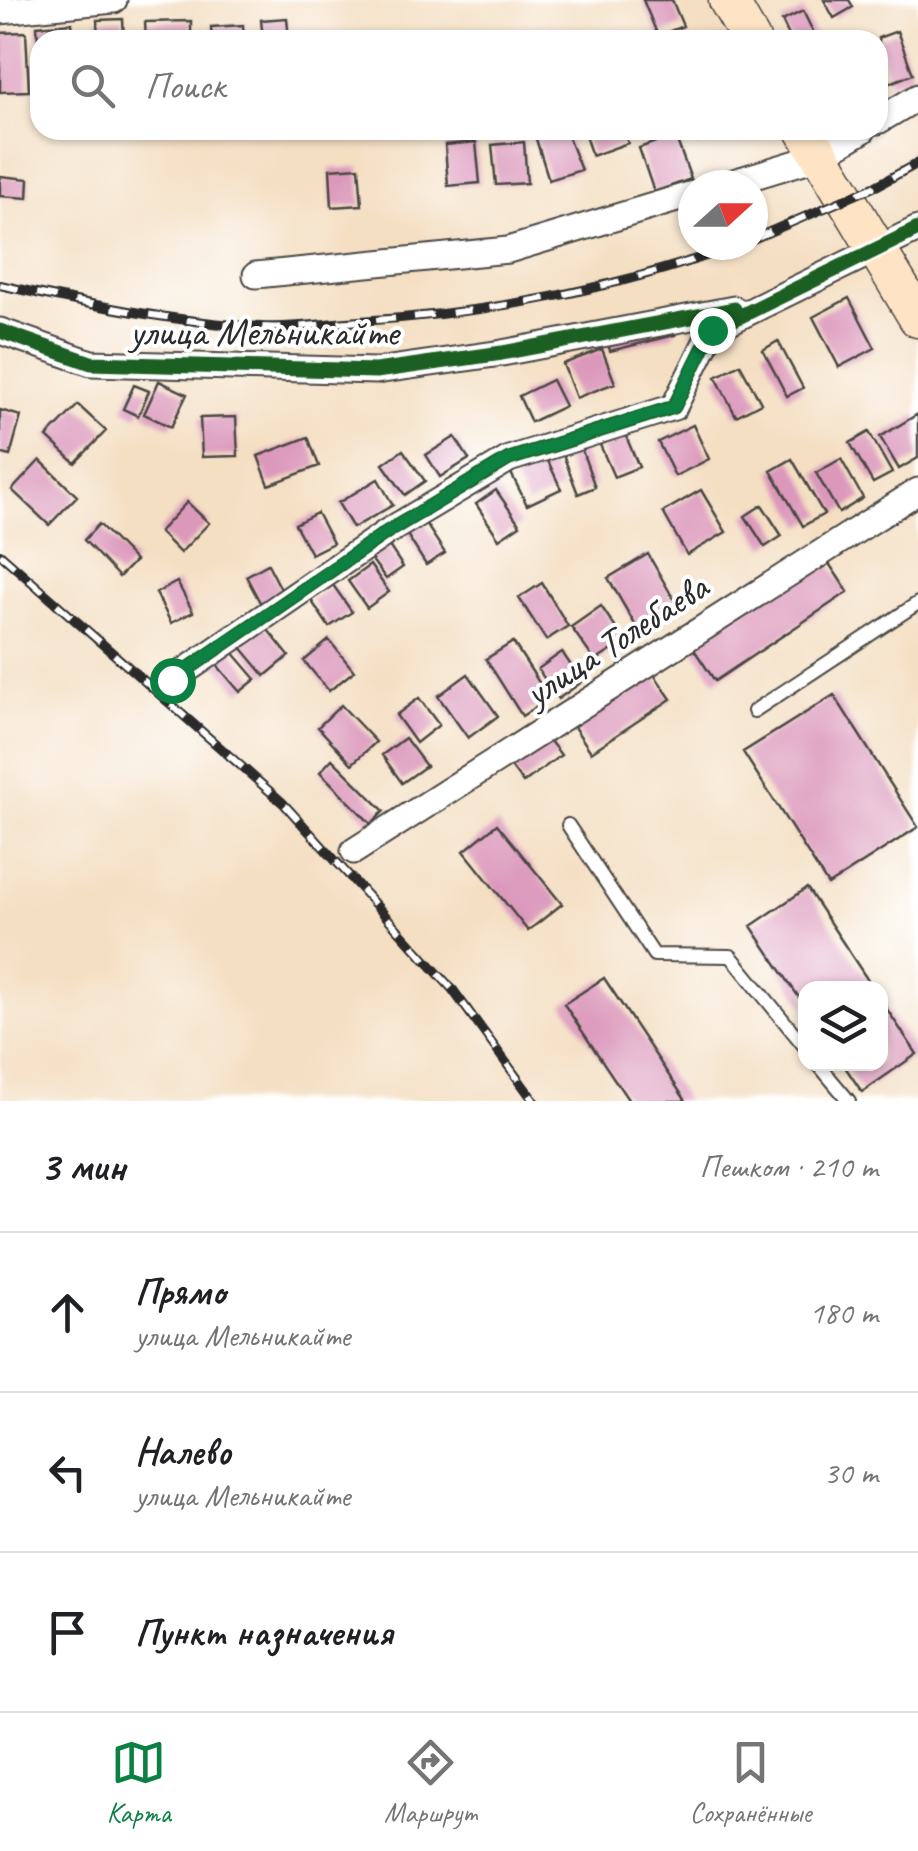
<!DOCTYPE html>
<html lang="ru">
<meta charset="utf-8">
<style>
body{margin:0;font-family:Caveat,sans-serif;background:#f2f2f2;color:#202124}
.controls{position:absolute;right:30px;bottom:30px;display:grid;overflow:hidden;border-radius:20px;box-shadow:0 2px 8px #0004}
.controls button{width:90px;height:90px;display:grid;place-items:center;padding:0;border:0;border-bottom:2px solid #e0e0e0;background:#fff;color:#202124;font:50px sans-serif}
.compass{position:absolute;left:678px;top:170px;width:90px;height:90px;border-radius:50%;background:#fff;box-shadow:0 2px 8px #0004;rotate:69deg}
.stop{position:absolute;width:30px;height:30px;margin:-22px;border:8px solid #0b8043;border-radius:50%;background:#fff}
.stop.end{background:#0b8043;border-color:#fff;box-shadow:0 2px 10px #0008}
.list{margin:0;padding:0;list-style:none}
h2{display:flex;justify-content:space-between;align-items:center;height:130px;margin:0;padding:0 40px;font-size:42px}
h2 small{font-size:32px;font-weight:400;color:#757577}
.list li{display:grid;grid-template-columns:65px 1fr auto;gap:30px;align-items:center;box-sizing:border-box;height:160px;padding:0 40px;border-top:2px solid #e0e0e0}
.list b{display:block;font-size:38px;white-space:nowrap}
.list p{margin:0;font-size:32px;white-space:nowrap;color:#757577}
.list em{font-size:32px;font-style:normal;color:#757577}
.icon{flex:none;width:55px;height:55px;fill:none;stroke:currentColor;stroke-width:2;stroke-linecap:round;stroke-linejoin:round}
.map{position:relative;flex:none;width:918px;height:1101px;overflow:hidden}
.search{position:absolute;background:#fff;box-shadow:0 2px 8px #0004;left:30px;right:30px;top:30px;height:110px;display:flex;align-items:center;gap:25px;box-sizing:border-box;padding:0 35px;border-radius:30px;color:#757577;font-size:38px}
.sheet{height:610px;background:#fff}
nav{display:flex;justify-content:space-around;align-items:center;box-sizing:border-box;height:140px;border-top:2px solid #e0e0e0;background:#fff;font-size:28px;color:#757577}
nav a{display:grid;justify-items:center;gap:5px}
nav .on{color:#0b8043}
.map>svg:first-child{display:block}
.building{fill:#dc98bb}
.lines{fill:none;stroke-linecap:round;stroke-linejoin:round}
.service-casing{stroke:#494642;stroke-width:16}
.minor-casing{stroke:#494642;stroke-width:29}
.secondary-casing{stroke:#494642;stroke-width:41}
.service{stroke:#fff;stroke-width:12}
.minor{stroke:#fff;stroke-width:25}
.secondary{stroke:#fee4c5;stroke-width:38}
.rail-casing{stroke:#2b2b2b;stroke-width:10}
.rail{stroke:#fff;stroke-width:6;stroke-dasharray:19;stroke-linecap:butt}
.cycleway-casing{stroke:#fff;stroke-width:21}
.cycleway{stroke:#1b5e20;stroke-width:15}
.route{stroke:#0b8043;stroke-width:12}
.labels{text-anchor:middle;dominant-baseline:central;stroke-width:8;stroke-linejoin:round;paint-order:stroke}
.street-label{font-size:40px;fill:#2b2b2b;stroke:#fff}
</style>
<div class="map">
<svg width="918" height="1101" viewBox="0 0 918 1101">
<rect width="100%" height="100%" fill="#fff"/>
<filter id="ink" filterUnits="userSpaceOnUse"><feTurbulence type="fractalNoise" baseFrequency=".01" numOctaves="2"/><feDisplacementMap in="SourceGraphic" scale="20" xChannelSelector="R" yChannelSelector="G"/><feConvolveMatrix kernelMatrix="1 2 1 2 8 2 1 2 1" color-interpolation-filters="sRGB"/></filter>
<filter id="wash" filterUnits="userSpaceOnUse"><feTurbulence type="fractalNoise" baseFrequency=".0048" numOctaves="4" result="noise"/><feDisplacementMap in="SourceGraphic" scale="40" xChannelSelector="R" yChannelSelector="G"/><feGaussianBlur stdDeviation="2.25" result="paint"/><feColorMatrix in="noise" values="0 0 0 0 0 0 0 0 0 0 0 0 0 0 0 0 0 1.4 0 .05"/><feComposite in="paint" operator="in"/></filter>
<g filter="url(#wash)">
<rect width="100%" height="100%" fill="#f4dfc3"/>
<g id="blocks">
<path class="building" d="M643,0H672L683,26L658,36Z
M824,0H849L853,7L834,18Z
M803,11L817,40H791L782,21Z
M287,18L289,40H263L261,20Z
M123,19L124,40H98L97,20Z
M191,21V40H146L145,22Z
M72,23L74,40H38L37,26Z
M243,25L244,40H212L211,27Z
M897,31L913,74L890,83L878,38Z
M26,32L29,91L0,92V33Z
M565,130L581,170L549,180L536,139Z
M583,130H623L628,143L592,156Z
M694,130H712L714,137L698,142Z
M675,135L691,179L654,192L639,148Z
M476,142L480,183L448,186L445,145Z
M524,142L527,183L496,185L492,145Z
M359,167L362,205L332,207L330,169Z
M0,176L29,179L28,198L0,196Z
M849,298L875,348L839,367L813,317Z
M672,322L675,335L610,351L607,338Z
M778,341L803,388L787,396L763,350Z
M602,349L615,383L576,398L563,364Z
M740,364L761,403L736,416L716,377Z
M552,380L565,406L531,422L519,396Z
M159,381L187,394L171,427L144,414Z
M134,385L149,391L138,416L123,409Z
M78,405L106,431L75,463L47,437Z
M0,410L21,416L10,456L0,453Z
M918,414V458L899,469L880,437Z
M236,417L238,456L202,457L200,418Z
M693,425L709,459L675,476L658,442Z
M622,427L639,467L614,477L597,438Z
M869,432L892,473L873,483L850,443Z
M308,437L319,466L269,485L258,456Z
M455,437L469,459L440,477L426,455Z
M580,445L595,487L578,494L562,452Z
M403,450L425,481L405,495L383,464Z
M543,450L561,489L527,505L508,467Z
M792,459L824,514L803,526L771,471Z
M841,459L863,498L839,513L816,473Z
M40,460L77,496L49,525L12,490Z
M378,479L393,505L353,528L338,503Z
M496,490L520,525L499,539L476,504Z
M701,490L726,532L687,555L663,512Z
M187,502L209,523L180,553L159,532Z
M762,505L782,536L765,547L745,516Z
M317,513L333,543L311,554L295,524Z
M424,521L445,553L426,565L406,533Z
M99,524L135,561L119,577L84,540Z
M387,543L403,567L386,579L369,556Z
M648,554L677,605L637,628L608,578Z
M824,556L848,592L715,681L691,645Z
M268,564L284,595L262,606L246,576Z
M370,565L389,592L367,608L348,581Z
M177,582L193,612L171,623L156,593Z
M542,583L568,626L546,640L519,598Z
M333,585L352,612L329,627L311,600Z
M601,606L625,642L595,661L571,627Z
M264,625L289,656L265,676L240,646Z
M329,640L354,671L329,691L304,661Z
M513,642L549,698L522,716L486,659Z
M226,644L256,679L240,692L210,657Z
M562,652L582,682L558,699L538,669Z
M649,667L671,699L591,752L570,721Z
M468,674L498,716L468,738L438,696Z
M834,695L918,827L828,885L743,752Z
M419,698L439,725L416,743L396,715Z
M341,705L376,742L352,764L318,727Z
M546,736L561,755L523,783L509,764Z
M405,738L426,766L402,783L382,755Z
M332,759L384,811L371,824L320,772Z
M497,824L562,904L528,931L464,851Z
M807,888L873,988H806V1008L751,926Z
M604,978L686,1101H629L564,1004Z
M880,999L917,1054L862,1092L843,1064H880Z"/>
</g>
</g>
<g filter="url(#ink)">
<use href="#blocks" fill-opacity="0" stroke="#494642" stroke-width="2.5"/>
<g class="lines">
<defs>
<path id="service" d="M754,711L918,603
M568,825L654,955L731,956L806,1048
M818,1064L849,1101"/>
<path id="minor" d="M0,11L114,0
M878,121L918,97
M724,185L820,156L863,130
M256,275L508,250L693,194
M0,331L91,363L376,371L502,353L734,309
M172,680L387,532L509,459L674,407L712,330L918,229
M354,851L918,491"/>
<path id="secondary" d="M728,0L751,40
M805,130L918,318"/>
</defs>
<use href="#service" class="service-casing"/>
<use href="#minor" class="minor-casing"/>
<use href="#secondary" class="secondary-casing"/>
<use href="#service" class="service"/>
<use href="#minor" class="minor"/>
<use href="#secondary" class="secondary"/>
<defs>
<path id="rail" d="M753,239L876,186L918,163
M0,285C86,304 173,322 261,327C294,329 328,323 360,321C491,313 613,290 737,245
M0,554L283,803L453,990L534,1101"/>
</defs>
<use href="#rail" class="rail-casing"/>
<use href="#rail" class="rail"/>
<defs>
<path id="cycleway" d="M0,331L91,363L376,371L502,353L734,309
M172,680L387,532L509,459L674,407L712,330L918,229"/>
</defs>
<use href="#cycleway" class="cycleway-casing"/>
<use href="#cycleway" class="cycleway"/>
</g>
</g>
<g class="lines" filter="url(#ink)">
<path class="route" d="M172,680L387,532L509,459L674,407L712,330"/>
</g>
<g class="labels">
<g class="street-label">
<text x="264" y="332">улица Мельникайте</text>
<text transform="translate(616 640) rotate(-33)">улица Толебаева</text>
</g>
</g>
</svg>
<div class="controls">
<button><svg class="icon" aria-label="layers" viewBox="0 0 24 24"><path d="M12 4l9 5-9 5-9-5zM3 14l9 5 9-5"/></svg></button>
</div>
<svg class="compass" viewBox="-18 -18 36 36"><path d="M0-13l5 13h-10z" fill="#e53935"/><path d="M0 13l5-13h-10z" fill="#757577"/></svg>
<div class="stop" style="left:172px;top:680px"></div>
<div class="stop end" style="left:712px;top:330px"></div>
<div class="search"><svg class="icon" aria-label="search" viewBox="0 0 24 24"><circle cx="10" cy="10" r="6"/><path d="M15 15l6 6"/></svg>Поиск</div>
</div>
<section class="sheet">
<h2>3 мин<small>Пешком · 210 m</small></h2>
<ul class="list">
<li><svg class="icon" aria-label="ahead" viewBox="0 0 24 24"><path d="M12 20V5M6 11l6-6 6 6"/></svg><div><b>Прямо</b><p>улица Мельникайте</p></div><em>180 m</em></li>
<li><svg class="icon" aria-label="left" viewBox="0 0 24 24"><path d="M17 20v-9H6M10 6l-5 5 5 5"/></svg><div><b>Налево</b><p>улица Мельникайте</p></div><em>30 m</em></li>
<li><svg class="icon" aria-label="arrive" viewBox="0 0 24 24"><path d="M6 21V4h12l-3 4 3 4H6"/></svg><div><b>Пункт назначения</b></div></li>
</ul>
</section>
<nav>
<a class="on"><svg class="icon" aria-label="map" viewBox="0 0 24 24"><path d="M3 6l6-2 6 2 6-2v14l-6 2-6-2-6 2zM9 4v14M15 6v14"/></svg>Карта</a>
<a><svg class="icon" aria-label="directions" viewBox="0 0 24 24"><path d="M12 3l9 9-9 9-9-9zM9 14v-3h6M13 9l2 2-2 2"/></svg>Маршрут</a>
<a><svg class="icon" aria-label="saved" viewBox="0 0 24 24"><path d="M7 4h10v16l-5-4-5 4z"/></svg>Сохранённые</a>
</nav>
